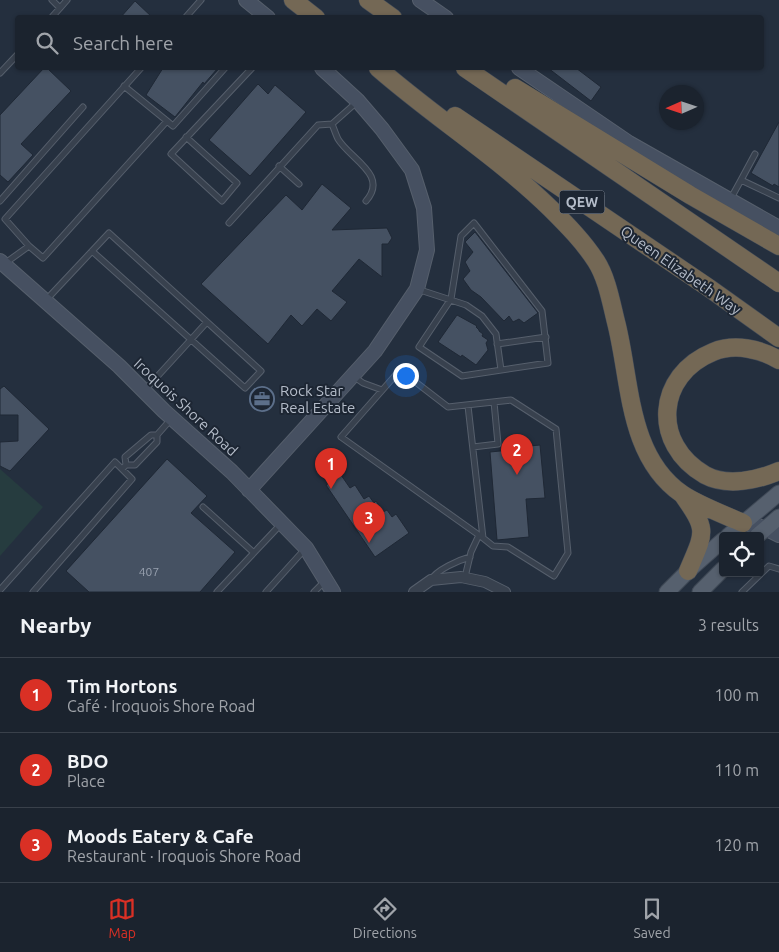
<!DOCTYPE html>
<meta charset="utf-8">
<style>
body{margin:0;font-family:Ubuntu,sans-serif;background:#242b36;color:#f1f3f6}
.controls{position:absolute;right:15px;bottom:15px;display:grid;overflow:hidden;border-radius:5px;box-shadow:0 1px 4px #0004}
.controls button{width:45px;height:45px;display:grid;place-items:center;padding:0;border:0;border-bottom:1px solid #39404a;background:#1b232e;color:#f1f3f6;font:25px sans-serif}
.compass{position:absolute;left:659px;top:85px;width:45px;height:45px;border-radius:50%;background:#1b232e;box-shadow:0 1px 4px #0004;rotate:267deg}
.you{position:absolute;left:405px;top:375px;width:18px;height:18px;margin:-12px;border:4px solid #fff;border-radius:50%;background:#1a73e8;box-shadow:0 0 0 8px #1a73e833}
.badge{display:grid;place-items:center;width:32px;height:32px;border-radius:50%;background:#d93025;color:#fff;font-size:16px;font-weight:700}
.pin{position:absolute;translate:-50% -41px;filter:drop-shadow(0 1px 2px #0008)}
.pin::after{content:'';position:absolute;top:26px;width:18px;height:15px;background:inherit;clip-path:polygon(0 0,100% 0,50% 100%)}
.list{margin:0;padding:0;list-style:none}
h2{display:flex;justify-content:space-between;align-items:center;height:65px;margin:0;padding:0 20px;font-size:21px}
h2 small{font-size:16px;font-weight:400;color:#a0a4aa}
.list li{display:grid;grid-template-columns:32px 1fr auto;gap:15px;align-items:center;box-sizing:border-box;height:75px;padding:0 20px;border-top:1px solid #39404a}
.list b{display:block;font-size:19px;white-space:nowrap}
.list p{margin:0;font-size:16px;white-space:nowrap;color:#a0a4aa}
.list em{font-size:16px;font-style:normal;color:#a0a4aa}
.icon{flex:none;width:28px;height:28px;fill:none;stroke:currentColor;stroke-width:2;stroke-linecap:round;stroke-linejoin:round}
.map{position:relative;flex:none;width:779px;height:592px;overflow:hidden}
.search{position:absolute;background:#1b232e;box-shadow:0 1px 4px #0004;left:15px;right:15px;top:15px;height:55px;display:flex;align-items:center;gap:12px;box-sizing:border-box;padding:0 18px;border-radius:5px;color:#a0a4aa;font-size:19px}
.sheet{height:290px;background:#1b232e}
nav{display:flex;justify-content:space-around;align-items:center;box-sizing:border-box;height:70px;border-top:1px solid #39404a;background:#1b232e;font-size:14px;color:#a0a4aa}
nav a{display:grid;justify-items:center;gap:2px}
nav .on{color:#d93025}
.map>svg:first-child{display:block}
.green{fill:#263c3f}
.building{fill:#455162;stroke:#1f2835}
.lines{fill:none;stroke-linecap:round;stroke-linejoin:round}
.lane-casing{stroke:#565f6c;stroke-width:7}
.street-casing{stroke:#565f6c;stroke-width:12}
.secondary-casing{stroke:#565f6c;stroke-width:16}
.primary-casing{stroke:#414a57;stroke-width:17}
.highway-casing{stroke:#434c59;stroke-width:19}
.lane{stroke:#38414e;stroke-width:5}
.street{stroke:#38414e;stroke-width:10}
.secondary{stroke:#465061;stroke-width:14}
.primary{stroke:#56606e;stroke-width:15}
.highway{stroke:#746855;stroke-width:18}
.labels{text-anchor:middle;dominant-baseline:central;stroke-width:4;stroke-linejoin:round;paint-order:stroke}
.number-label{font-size:12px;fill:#98a1af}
.shield{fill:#1d2633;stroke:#878f9c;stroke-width:1}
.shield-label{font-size:14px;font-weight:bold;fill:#b4bcc9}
.street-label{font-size:15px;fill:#b4bcc9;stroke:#1d2633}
.poi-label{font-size:15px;fill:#b4bcc9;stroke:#1d2633;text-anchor:start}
</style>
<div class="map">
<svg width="779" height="592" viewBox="0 0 779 592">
<rect width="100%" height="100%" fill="#242f3e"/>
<path class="green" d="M0,469L43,507L0,556Z"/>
<path class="building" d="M135,1L153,18H120Z
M44,68H47L71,91L21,144L33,155L8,182L0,175V115Z
M163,68H218L204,84L203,82L175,117L146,95Z
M548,68H576L601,87L591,101Z
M258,84L268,94L275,85L306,112L250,176L209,140Z
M779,122V187L774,184L773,186L751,173Z
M322,184L351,208L332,230L387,228L392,238L388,244H382V277L359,259L332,291L347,302L331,321L317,309L302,326L291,315L268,344L201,284L286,195L302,210Z
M475,232L538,313L524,323L519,319L513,322L509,316L504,321L481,297L471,290L463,279L470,271L465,262L473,252L465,242Z
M457,315L477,326L476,327L479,330V331L483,334L482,336L488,340L486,343L488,350L476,365L462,355L461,357L438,342Z
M4,386L49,429L10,471L0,466V442L18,441V415H0V389Z
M540,445L545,498L526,499L529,537L497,540L490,452L520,449V447Z
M167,459L207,496L191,513L235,552L200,592H89L66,571Z
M341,475L350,488L355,485L364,499L369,496L374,503L376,501L383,512L387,510L392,517L396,514L409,533L375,557L326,485Z"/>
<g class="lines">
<defs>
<path id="lane" d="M52,0L60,8L67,0
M51,18L60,8
M185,18L201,0
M0,73L18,54
M124,86L167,121
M332,124C334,129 336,135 338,139C350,159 389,175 366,201
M186,137L237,183L222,201L171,154L252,68
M279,166L299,184
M741,180L755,154
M730,200L741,180L779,198
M0,201L83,107
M229,223L318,125L332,124L358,101
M474,223L542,311L548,363L462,376L419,347L451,299L461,236Z
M29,246L5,219L141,68
M4,264L29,246L43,258L167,121L173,126L225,68
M417,289L466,305L482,316L496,334L501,370
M47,299L109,233L261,371L245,388L92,251
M497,344L546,337
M353,376L363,383L382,390
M144,391L207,322
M468,406L483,538L493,546L508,547L554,576L568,553L556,429L511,400L448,407L400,370L341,437L483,538
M473,447L498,444L494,402
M126,465L125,457L151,435H157
M203,507L253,552
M465,577L471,552L479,535
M431,580C436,570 459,560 470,557
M0,590L115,462L122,469L126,465H135L157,442V435L172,418
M33,592L132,479L122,469
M217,592L282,523
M266,592L305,549
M314,592L324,582
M742,592L769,566L779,569"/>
<path id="street" d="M414,592L431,580L461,577L485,582L505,592"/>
<path id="secondary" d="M246,0L268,18
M420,0L446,18
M519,68L629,143L779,228
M0,261L119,366L164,411L232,472L306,548L333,592
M249,490L375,351L417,289L427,250L424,208L412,170L382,129L358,101L322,68
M743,523L765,528L779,535"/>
<path id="primary" d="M728,536L779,493
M757,536L779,517
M667,592L688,571L723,540
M700,592L723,569"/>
<path id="highway" d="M293,0L316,18
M368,0L393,18
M378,68C434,117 498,157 551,209C567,225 583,241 596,261C607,278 611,302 616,322C631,380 627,456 682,494C698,505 725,515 743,523
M465,68L779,283
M515,88L690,195L779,246
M455,116L709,288L779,338
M779,360C760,349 735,343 713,352C656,375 651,444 705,475C727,487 758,480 779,471
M683,495C708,531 705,531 688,571"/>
</defs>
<use href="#lane" class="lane-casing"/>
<use href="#street" class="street-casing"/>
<use href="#secondary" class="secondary-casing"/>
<use href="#primary" class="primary-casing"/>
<use href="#highway" class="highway-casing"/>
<use href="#lane" class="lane"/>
<use href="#street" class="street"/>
<use href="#secondary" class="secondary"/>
<use href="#primary" class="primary"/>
<use href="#highway" class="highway"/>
</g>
<defs>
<symbol id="office-ring" viewBox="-11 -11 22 22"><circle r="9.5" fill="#1d2633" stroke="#5c6f8a" stroke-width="1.5"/><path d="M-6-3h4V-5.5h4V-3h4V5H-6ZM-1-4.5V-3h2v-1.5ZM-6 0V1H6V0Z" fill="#5c6f8a"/></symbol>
</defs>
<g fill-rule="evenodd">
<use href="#office-ring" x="248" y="385" width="28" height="28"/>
</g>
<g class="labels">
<g class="number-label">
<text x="149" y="571">407</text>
</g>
<rect class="shield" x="559.5" y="190.5" width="45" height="23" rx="4"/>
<g class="shield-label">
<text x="582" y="202">QEW</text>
</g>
<g class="street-label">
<text transform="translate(681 270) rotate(35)">Queen Elizabeth Way</text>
<text transform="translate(186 407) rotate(43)">Iroquois Shore Road</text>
</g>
<g class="poi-label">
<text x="280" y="390">Rock Star<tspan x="280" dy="17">Real Estate</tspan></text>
</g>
</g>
</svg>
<div class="controls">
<button><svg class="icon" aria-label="locate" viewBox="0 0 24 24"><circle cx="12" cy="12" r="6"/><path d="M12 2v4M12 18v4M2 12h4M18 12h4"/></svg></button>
</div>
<svg class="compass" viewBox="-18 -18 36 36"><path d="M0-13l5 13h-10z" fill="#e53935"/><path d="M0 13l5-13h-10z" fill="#a0a4aa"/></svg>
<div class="you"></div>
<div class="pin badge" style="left:331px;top:489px">1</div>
<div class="pin badge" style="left:517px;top:475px">2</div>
<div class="pin badge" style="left:369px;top:543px">3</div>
<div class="search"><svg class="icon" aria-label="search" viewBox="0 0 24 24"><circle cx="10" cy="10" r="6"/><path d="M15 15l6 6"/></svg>Search here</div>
</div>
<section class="sheet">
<h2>Nearby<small>3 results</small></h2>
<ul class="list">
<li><span class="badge">1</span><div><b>Tim Hortons</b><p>Café · Iroquois Shore Road</p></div><em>100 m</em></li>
<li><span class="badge">2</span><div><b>BDO</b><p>Place</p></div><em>110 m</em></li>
<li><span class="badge">3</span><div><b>Moods Eatery &amp; Cafe</b><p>Restaurant · Iroquois Shore Road</p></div><em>120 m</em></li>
</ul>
</section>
<nav>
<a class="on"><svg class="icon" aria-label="map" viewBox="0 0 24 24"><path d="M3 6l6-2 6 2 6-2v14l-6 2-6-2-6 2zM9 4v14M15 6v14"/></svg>Map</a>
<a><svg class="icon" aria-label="directions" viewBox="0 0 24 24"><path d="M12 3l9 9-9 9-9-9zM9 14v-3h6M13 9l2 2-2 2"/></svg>Directions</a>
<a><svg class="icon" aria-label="saved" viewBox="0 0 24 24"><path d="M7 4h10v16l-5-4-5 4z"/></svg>Saved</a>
</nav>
